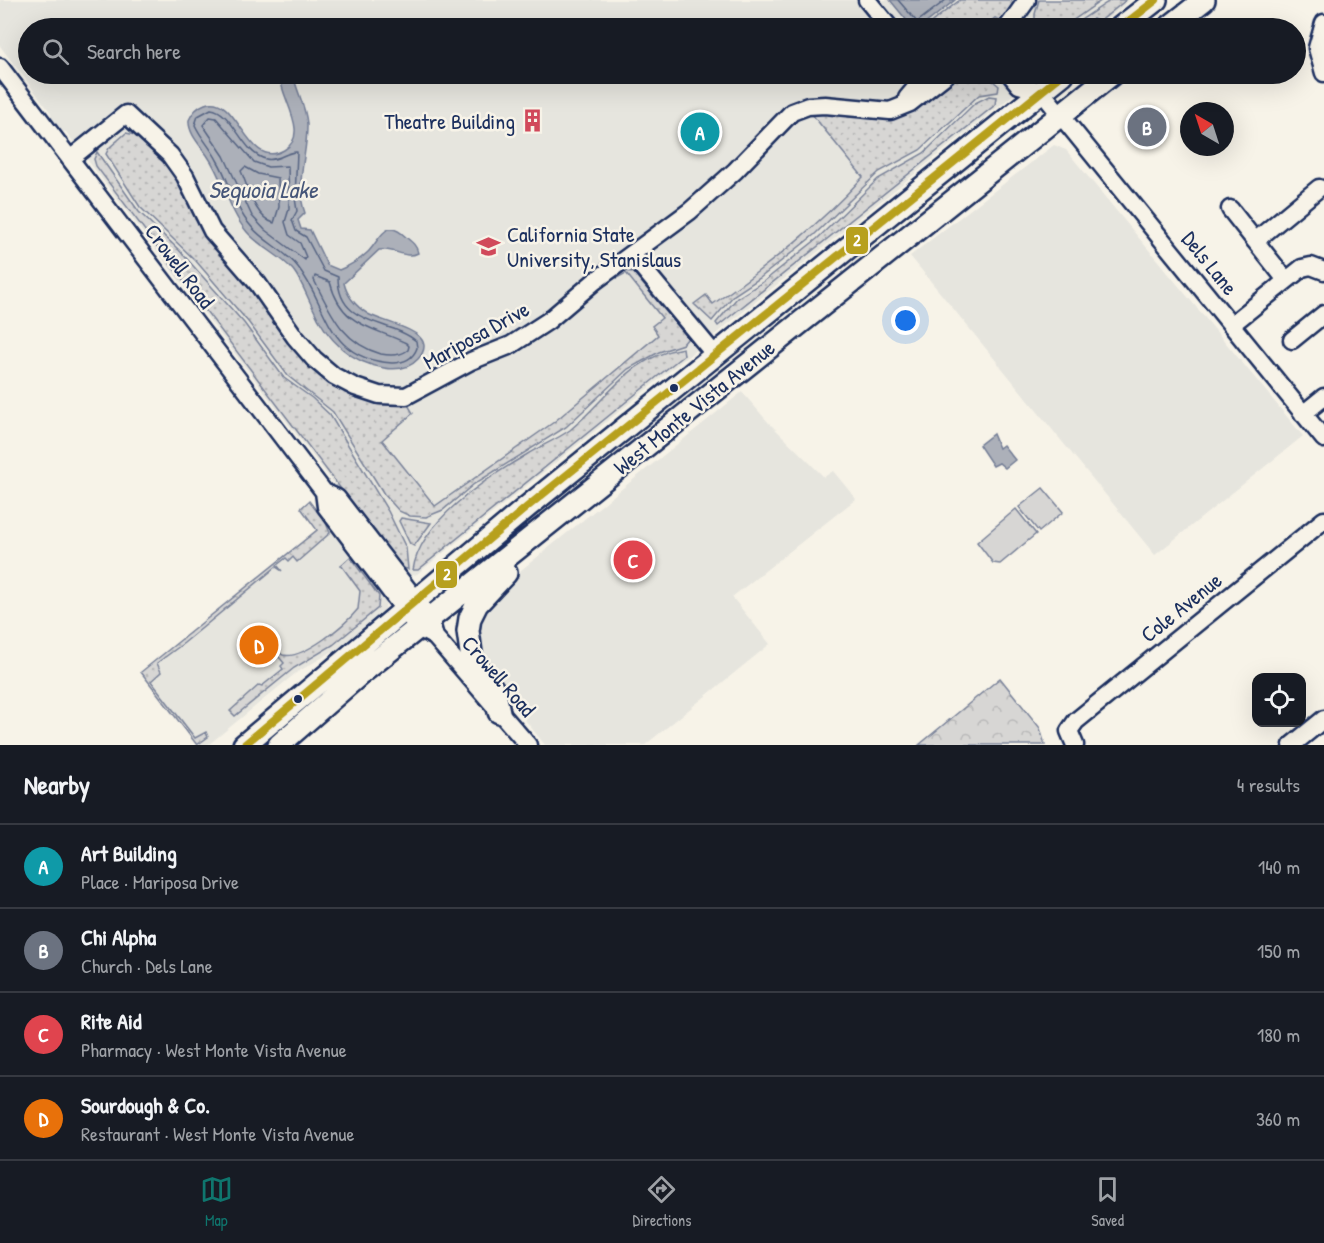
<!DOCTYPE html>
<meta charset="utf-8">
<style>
body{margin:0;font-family:"Patrick Hand",sans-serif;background:#20242c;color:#f1f3f6}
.controls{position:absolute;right:18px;bottom:18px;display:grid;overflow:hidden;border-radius:12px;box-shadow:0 6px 24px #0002}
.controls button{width:54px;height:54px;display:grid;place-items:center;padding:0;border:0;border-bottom:2px solid #363941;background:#171b24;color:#f1f3f6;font:30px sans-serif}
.compass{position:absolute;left:1180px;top:102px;width:54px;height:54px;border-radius:50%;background:#171b24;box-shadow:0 6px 24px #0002;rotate:321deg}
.you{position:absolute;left:906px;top:321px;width:21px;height:21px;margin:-15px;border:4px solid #fff;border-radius:50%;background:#1a73e8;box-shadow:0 0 0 9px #1a73e833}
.badge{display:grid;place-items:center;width:39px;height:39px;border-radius:50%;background:#0f766e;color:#fff;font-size:20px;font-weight:700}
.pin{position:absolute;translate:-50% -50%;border:3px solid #fff;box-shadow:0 2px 6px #0006}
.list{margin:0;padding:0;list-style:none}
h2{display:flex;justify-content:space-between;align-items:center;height:78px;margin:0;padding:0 24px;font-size:26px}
h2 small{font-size:20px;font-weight:400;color:#9ea1a6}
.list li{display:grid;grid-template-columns:39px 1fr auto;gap:18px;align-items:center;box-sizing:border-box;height:84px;padding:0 24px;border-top:2px solid #363941}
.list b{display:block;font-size:22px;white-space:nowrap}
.list p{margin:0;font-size:20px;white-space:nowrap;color:#9ea1a6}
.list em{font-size:20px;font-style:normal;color:#9ea1a6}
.icon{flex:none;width:33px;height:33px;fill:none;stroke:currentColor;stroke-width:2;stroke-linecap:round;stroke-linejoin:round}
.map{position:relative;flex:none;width:1324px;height:745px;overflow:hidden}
.search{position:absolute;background:#171b24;box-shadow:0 6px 24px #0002;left:18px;right:18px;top:18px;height:66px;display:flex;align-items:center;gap:15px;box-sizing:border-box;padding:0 21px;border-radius:33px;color:#9ea1a6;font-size:22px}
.sheet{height:414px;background:#171b24}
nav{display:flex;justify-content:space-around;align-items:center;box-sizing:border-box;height:84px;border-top:2px solid #363941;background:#171b24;font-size:16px;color:#9ea1a6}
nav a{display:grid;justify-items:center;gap:3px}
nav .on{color:#0f766e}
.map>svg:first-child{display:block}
.built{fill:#e6e5de}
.grass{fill:url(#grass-dots);stroke:#798299;stroke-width:1.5}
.forest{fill:url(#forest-crowns);stroke:#798299;stroke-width:1.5}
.pitch{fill:#d7d6d4;stroke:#798299;stroke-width:1.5}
.water{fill:#acb0b9;stroke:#727c95;stroke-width:1.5}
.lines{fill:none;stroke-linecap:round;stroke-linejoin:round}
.shore{stroke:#556382;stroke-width:1.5}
.minor-casing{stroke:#1b2f5e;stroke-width:21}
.major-casing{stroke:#1b2f5e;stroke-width:26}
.minor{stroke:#f7f3e8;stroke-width:16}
.major{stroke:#f7f3e8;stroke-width:21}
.bus-1-casing{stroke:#f7f3e8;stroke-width:12}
.bus-1{stroke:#b7a01e;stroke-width:8}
.bus-dot{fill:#1b2f5e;stroke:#f7f3e8;stroke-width:2}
.labels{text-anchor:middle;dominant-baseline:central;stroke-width:5;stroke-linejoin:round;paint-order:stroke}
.poi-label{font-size:22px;fill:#1b2f5e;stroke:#f7f3e8;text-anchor:end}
.street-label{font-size:22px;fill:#1b2f5e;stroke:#f7f3e8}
.water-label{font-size:24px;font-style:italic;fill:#465679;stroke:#f7f3e8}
.line-badge{stroke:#f7f3e8;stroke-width:2}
.badge-label{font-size:16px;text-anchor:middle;font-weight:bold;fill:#fff}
</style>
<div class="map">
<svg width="1324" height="745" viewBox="0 0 1324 745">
<defs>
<pattern id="grass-dots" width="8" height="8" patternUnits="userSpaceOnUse" patternTransform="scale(1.5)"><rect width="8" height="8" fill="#d7d6d4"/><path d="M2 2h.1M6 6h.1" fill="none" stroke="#b8b8b8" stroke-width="1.8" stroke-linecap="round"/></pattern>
<pattern id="forest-crowns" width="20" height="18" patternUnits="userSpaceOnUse" patternTransform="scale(1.5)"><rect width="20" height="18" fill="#d7d6d4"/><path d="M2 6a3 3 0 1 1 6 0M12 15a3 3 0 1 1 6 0" fill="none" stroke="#b8b8b8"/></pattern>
</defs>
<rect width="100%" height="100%" fill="#f7f3e8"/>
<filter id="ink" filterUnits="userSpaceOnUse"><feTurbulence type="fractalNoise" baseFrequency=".0167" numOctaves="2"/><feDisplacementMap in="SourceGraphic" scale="12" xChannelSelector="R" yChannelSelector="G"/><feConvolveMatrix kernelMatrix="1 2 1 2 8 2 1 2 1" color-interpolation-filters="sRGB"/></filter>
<g filter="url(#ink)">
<path class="built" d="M0,0H1131L1095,28H28V74H1039L417,574L410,576L401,572L66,132L58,131L50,120L51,113L0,46Z
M1054,145L1066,150L1303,436L1155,555L910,256Z
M742,392L768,422L824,477L833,471L856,499L732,597L770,644L645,745H545L482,666L477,622L505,583Z
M329,520L386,599L385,609L340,647L296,673L208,745H197L141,672Z"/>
<path class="grass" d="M960,0H1018L1003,22L995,18L982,28H924Z
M1039,0H1102L1062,28H1035V14Z
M1111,0H1126L1099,22L1093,19L1086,25L1089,28H1069Z
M961,74H985L999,86L998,92L979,95L920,150L879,172L814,235L760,278L734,295L712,321L694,304L706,295L713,304C769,265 817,227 863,177L811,113L890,118L916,108Z
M989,96L996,97L995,105L718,326L716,323L737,298L763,282L817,239L878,179L924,153L975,103Z
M126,133L135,135L137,133L174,169L209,240L258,297L311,366L327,381L375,401L392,404L407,403L413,413L382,440L435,506L554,422L658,335L652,326L662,318L626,273L617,278L616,275L622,271L633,272L688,338L683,344L659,352L628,369L566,427L474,484L443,510L426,517L410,516L399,511L384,494L333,412L288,376L249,323L196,261L140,207L106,154L109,148Z
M97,152L139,212L179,250L244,323L284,378L312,398L330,415L388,511L406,548L408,569L401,568L96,166L94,159Z
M683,348L684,355L418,570H413C420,521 487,478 526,455C540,446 556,440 570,430C608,399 628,357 683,348Z
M309,501L326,523L330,533L297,562L293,557L289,561L286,558L277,565L282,571L276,567L184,643L157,663L161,672L151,681L195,738L206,732L208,737L197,745L141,672L317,530L301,508Z
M401,518L431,523L414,546L410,544L399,521Z
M350,557L379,596L378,608L333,645L294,668L235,716L230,711L259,685L262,686L283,669L281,666L284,663L263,638C270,639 274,652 283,655C303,660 346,624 358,609L360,591L341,565Z"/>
<path class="forest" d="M1000,678L1040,728L1045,745H919Z"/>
<path class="pitch" d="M1043,488L1063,512L1039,532L1019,507Z
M1016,509L1036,534L1000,564L993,563L977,542Z"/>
<path class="water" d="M890,0H955L920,28H913Z
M280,74H293C296,90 306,107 307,124C308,154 294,184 305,213L298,220L301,229L310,230L327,265L339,270C349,266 360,260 368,252C381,239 385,216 407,238C412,242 417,246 418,253C405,260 393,247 379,250L344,283C347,296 357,307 368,314C383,323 443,331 418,359C409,369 396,370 384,368C348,362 326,338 312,306C306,294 301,280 293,270C280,255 260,247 247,232C228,210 224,179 207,155C200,145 188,133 189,120C192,113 197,107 205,104C239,92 246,172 284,150C312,134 278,95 280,74Z
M993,434L999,448L1003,445L1015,460L1005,468L999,463L993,466L979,445Z"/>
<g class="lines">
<path class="shore" d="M898,0L917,22L946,0
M211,109C233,111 242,154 266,159C278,162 287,151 297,152L295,198L297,211L292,220L296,231L306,237L324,271L338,277C338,327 390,319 416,341L417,348C413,359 404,363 392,363C325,359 329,306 298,267C285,250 263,242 250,225C234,207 230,181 217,160C211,148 201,138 195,125L198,116Z
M210,117L216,118L254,162L268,167L288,166L289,209L285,222L289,235L300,243L306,257L305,260L265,230L252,216L224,156L203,125Z
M245,167L258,174L278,178L279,207L274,223C255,218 248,187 241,171Z
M315,276L330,282C342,327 371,326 406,343L409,346L408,350C400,356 391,356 381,354C342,343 331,313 314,280Z"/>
<defs>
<path id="minor" d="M867,0L890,28
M1324,23L1317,48L1324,73
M1007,28L1027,0
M0,67L324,492L337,498L430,618L435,637
M1010,74L1019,85L1041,91
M1041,91L1324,439
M907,98L918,85L920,74
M70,159L126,114L170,155L185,176L212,231L258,284L295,337L314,359L334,376L355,387L379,395L406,396L471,361L511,345L548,321L595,281L690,211L735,171L792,112L808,106L825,105L890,111L910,103L947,74
M1230,209L1286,280
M1255,241L1319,188
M632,255L715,355
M1231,325L1302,268L1311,266L1324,271
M1292,340L1324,314
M1303,414L1324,397
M324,492L326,507L418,628L435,637L528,745
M1075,745L1069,731L1076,721L1324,520
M1292,745L1324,719"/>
<path id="major" d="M1120,28L1156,0
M1168,28L1204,0
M499,712L495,692L472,660L468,631L470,618L477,604L506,573
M244,745L527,507L1063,74
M279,745L359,675L1112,74"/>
</defs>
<use href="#minor" class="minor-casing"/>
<use href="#major" class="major-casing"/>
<use href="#minor" class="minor"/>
<use href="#major" class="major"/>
<defs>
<path id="bus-1" d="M1120,28L1156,0
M244,745L527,507L1063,74"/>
</defs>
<use href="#bus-1" class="bus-1-casing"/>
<use href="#bus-1" class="bus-1"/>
</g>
</g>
<defs>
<symbol id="building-bare" viewBox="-9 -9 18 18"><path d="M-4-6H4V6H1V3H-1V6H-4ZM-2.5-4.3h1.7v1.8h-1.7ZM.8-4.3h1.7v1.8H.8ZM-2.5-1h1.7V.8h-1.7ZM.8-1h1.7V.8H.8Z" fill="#d1495b" stroke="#f7f3e8" stroke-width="2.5" paint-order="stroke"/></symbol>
<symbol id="university-bare" viewBox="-9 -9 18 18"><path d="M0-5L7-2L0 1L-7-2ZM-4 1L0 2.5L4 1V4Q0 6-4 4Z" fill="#d1495b" stroke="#f7f3e8" stroke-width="2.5" paint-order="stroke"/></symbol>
</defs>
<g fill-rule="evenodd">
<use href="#building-bare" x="516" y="104" width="33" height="33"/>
<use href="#university-bare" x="472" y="230" width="33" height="33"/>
</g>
<g class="bus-dot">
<circle cx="674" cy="388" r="5"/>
<circle cx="298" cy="699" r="5"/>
</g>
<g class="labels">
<g class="poi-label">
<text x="515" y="121">Theatre Building</text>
<text x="507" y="234" text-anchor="start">California State<tspan x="507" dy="25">University, Stanislaus</tspan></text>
</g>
<g class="street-label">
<text transform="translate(1210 263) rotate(51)">Dels Lane</text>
<text transform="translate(180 266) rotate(53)">Crowell Road</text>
<text transform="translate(476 335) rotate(-29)">Mariposa Drive</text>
<text transform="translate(694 407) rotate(-39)">West Monte Vista Avenue</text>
<text transform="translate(1181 607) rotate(-39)">Cole Avenue</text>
<text transform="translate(499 676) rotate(49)">Crowell Road</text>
</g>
<g class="water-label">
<text x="263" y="189">Sequoia Lake</text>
</g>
</g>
<g class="line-badge">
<rect x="845" y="226" width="24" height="29" rx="6" fill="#b7a01e"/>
<rect x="435" y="560" width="23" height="29" rx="6" fill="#b7a01e"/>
</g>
<g class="badge-label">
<text x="857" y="246">2</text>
<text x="447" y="580">2</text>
</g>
</svg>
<div class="controls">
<button><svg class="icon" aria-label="locate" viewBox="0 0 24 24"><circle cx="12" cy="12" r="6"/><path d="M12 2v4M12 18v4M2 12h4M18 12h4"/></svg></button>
</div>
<svg class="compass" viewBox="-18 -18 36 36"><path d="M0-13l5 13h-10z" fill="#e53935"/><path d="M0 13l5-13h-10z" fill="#9ea1a6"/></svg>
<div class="you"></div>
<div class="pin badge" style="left:700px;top:132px;background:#0f9aa8">A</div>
<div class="pin badge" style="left:1147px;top:127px;background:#6b7280">B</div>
<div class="pin badge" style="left:633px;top:560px;background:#e0444e">C</div>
<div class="pin badge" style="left:259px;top:645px;background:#e8710a">D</div>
<div class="search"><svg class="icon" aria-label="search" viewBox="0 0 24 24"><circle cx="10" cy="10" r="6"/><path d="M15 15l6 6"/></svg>Search here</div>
</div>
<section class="sheet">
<h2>Nearby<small>4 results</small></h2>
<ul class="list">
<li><span class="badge" style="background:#0f9aa8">A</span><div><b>Art Building</b><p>Place · Mariposa Drive</p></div><em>140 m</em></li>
<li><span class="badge" style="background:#6b7280">B</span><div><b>Chi Alpha</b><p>Church · Dels Lane</p></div><em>150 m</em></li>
<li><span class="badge" style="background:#e0444e">C</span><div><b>Rite Aid</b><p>Pharmacy · West Monte Vista Avenue</p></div><em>180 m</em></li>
<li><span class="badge" style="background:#e8710a">D</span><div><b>Sourdough &amp; Co.</b><p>Restaurant · West Monte Vista Avenue</p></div><em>360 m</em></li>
</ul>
</section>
<nav>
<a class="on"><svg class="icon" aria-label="map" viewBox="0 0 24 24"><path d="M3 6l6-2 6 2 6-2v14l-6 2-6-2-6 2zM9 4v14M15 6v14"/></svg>Map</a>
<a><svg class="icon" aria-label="directions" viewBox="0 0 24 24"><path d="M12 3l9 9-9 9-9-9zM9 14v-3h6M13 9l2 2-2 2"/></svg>Directions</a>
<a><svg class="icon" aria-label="saved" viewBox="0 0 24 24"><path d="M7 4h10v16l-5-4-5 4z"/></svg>Saved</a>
</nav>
